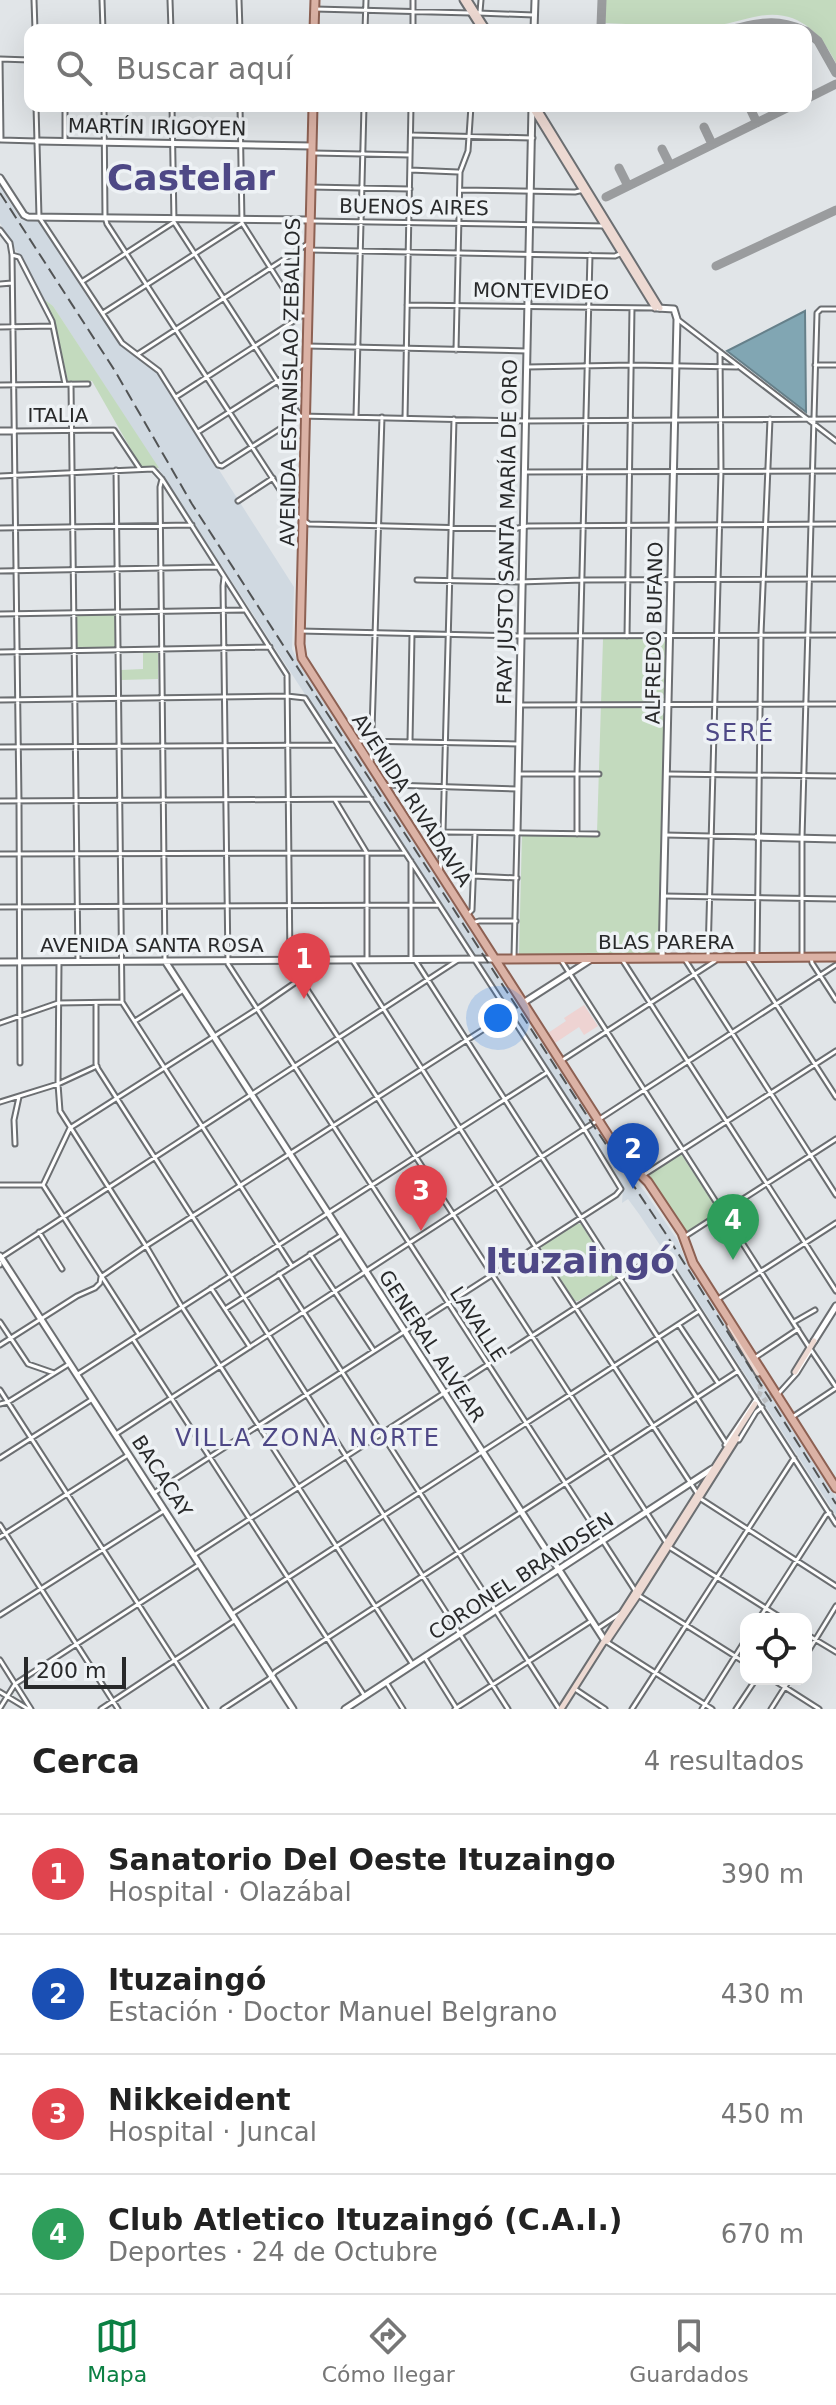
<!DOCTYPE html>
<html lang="es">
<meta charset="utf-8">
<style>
body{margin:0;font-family:"DejaVu Sans",sans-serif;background:#f6f6f6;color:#222}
.controls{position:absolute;right:24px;bottom:24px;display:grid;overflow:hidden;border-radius:16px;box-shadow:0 8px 32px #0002}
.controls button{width:72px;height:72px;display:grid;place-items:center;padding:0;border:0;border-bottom:2px solid #e0e0e0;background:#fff;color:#222;font:40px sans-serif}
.scale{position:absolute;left:24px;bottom:20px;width:102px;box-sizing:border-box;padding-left:8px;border:4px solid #28292a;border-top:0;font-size:22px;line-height:28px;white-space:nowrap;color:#28292a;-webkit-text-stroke:6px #eef2f5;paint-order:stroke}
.you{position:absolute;left:498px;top:1018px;width:28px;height:28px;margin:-20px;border:6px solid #fff;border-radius:50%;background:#1a73e8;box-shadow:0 0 0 12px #1a73e833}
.badge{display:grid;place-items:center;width:52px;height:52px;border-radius:50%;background:#0b8043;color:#fff;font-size:26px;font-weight:700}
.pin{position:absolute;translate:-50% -66px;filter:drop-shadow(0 2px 4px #0008)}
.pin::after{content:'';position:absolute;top:42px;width:28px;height:24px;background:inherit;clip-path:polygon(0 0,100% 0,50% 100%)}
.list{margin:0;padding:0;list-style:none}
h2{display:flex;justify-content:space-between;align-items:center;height:104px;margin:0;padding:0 32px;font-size:34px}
h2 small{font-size:26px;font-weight:400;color:#767676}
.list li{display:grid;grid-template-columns:52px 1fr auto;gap:24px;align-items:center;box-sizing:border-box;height:120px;padding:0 32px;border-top:2px solid #e0e0e0}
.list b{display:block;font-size:30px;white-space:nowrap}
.list p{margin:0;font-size:26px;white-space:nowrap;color:#767676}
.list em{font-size:26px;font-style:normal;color:#767676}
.icon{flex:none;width:44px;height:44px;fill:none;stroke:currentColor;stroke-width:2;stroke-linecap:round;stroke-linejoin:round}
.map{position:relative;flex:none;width:836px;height:1709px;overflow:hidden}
.search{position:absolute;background:#fff;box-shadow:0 8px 32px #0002;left:24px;right:24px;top:24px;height:88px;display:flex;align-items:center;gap:20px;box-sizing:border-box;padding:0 28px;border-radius:16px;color:#767676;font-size:30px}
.sheet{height:584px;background:#fff}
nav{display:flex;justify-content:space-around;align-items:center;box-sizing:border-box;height:112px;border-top:2px solid #e0e0e0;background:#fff;font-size:22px;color:#767676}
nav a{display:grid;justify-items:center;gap:4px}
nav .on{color:#0b8043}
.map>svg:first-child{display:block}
.built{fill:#d0d9e1}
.education{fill:#eed3d2}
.green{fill:#c3dabe}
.water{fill:#81a6b3;stroke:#66808a;stroke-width:2}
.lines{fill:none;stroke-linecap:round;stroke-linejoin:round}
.taxiway{stroke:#9a9c9e;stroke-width:9}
.secondary-tunnel{stroke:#bcbfc2;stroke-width:5;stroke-dasharray:5 2.5;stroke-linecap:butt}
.minor-casing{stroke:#6c6f72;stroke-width:7}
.tertiary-casing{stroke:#6c6f72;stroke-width:9}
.secondary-casing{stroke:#6c6f72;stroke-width:9}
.primary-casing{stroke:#8d6153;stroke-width:11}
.minor{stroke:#fff;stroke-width:3}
.tertiary{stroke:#fff;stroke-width:5}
.secondary{stroke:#edd9d2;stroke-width:5}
.primary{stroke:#dbb2a5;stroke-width:7}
.rail{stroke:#525455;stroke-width:2;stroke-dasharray:12 6;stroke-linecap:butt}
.labels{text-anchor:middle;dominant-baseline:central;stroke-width:7;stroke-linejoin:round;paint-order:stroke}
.street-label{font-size:20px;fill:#28292a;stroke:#eef2f5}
.quarter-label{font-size:24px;letter-spacing:2px;fill:#4e4886;stroke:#eef2f5}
.town-label{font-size:36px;font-weight:bold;fill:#4e4886;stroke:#eef2f5}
</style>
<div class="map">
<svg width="836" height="1709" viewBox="0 0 836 1709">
<rect width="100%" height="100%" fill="#e1e5e8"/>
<path class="built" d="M0,187L21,220L40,221L96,311L102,320L104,319L120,345L157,373L294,587L292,649L300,665L626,1169L645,1192L678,1241L686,1261L724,1320L729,1331L836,1497V1515L699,1303L639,1214L628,1199L622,1203L623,1188L565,1095L53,306L45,300L0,223Z"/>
<path class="education" d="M584,1005L598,1026L584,1035L579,1027L555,1043L548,1033L566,1021L564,1018Z"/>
<path class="green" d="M605,0H836V63C820,31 796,9 759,16C742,19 727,25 710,26C676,28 640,24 605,23Z
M45,300L53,306L159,468L141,467L92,381H68L55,324Z
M117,614V648H76V615Z
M667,638L658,953L519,954L522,834L597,833L603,639Z
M158,651V679L121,680V670L143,669V652Z
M681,1154L717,1209V1213L688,1232H685L649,1175Z
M574,1223L581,1224L615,1278L613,1281L578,1301H575L541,1249L544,1242Z"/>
<path class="water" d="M805,311L806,412L727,351Z"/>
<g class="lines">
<path class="taxiway" d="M601,26L602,0
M728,30C758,24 774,17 803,30
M806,31L818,41L836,73
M806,99L836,84
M749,106L757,123
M704,127L712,144
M662,149L670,165
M619,168L628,186
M606,197L791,106
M716,266L836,210"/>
<path class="secondary-tunnel" d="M756,1403L761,1390L758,1373
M757,1406L775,1393"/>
<defs>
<path id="minor" d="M34,0L35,30
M102,0L103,30
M170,0L171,30
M239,0L240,30
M315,9L471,13
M480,12L481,0
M478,13L534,15
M365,30L366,0
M413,30V0
M0,59L1,140L37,141
M0,59L30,60
M36,106L39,217L122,343L159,371L218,465L222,466L300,416
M65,106V141
M104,106L105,217L107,224L297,516L309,524L513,529L528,526L836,524
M172,106L174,222L300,416L526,421L836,419
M240,106L242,223L301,316H306
M413,135L533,138
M314,153L410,155
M410,170L458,172
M311,187L410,189
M460,190L575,192L584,190
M313,221L605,226
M0,230L10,243L12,255L19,802L20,1063
M310,250L615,256L622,253
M12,255L19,257L52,321L65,384
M83,281L174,222
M0,284L12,283
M407,305L655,308
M103,313L241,224
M677,319L836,441
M0,327L53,326
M307,346L527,351
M456,350L460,172L468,151L471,106
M138,354L309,243
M815,365H836
M527,367L632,365L737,367
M71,384L78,962
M0,385L88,384
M176,397L300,317
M356,417L364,106
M405,418L411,106
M14,431L114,430L140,469
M198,432L306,363
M116,470L122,1002L292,1266
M525,472L836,471
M0,476L153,469L162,479L287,675L290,963L669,1547L783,1619
M162,479L160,487L165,961
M238,501L273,478
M0,528L192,525
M0,571L218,567
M224,577L223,586L228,964L638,1595L746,1663
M417,580L519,582L583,580L836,579
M0,614L244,610
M300,631L521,636L836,635
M627,636L632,308
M0,652L270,647
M0,700L287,696L305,698L585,1130L621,1189L616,1195L154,1493
M520,705L836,704
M359,741L519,744
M410,741L412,635
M0,747L335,745
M371,761L382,417
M519,774H599
M668,774L836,776
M386,786L391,785L518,789
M335,800L367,853V958
M0,801L371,799
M445,832L597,834
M577,834V774L590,255
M665,835L757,837
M0,854L404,853
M440,871L443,832L454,419
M473,876L517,878
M664,896L836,899
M0,907L439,905
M467,915L472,910L475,833
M472,923L479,921H516
M757,955L761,634L770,419
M708,956L721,471L720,352
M411,957V861
M514,957L517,833
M811,957L812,963L836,1000
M684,958L836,1195
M802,958V838L817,313L821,309H836
M747,959L836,1097
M415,960L726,1443
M561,960L809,1347
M353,961L535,1246L697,1493
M623,961L836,1291
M59,962L58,1084L60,1111L146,1246L182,1307L413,1665
M96,1003V1064L98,1069L508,1709
M135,1021L182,991
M0,1023L58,1003L122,1002
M561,1061L715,961
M0,1102L58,1084L97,1066
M15,1144L14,1120L19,1097
M642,1176L836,1051
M0,1185H43
M43,1185L70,1128L257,1009L325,962
M43,1185L138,1333
M39,1232L62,1269
M684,1237L836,1139
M310,1254L374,1351
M2,1257L458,960
M0,1265V1263
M279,1274L559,1709
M211,1288L250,1347
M718,1299L836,1223
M225,1309L340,1236
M0,1322L28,1364L54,1373
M794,1322L815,1310
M679,1325L718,1383
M133,1339L364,1695
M0,1345L77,1296L95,1288L100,1283L101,1277L146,1246L509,1013
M811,1350L836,1387
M756,1357L798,1329
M78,1374L546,1073
M0,1390L206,1709
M779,1393L797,1373L810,1352
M0,1404L8,1402L69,1364
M791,1418L836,1388
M116,1434L836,965
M739,1440L756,1412L762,1407
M725,1445L756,1399
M0,1458L91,1400
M701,1499L836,1586
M0,1525L118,1709
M0,1537L128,1455
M194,1555L660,1253L664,1256L836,1524
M232,1614L699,1311
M0,1615L165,1510
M759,1619L826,1515L830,1513
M597,1629L621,1613
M806,1634L836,1652
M607,1642L712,1709
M806,1655L836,1606
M425,1658L457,1709
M0,1660L31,1709
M772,1679L819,1709
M386,1682L403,1709
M575,1689L605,1709
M0,1692L28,1709
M0,1708L15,1684L200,1564
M101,1709L234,1621
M223,1709L269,1679L275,1672L738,1371
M455,1709L591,1621
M632,1709L794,1458
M702,1709L746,1639
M736,1709L756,1679
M771,1709L790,1679"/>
<path id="tertiary" d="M534,30L535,0
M37,141L312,146
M0,178L24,215L28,217L310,220
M657,308L674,309L677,319L662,958
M0,431H14
M517,833L532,106
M757,837L836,839
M165,961L605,1641
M0,962L494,959
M523,1003L590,960
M0,1256L293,1709
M814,1341L836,1306
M345,1709L712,1469"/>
<path id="secondary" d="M463,0L482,30
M468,0L487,30
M531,106L655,308
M536,106L660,308
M730,1326L758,1373
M795,1372L814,1341
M607,1641L638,1595L737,1438
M561,1709L755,1404"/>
<path id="primary" d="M314,30L315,0
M313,106L300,644L302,658L620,1154L648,1182L682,1233L693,1263L836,1488
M495,959L836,957"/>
</defs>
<use href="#minor" class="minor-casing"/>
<use href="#tertiary" class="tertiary-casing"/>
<use href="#secondary" class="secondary-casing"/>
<use href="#primary" class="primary-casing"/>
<use href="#minor" class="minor"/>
<use href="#tertiary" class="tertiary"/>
<use href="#secondary" class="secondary"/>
<use href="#primary" class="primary"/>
<path class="rail" d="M0,193L115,371L192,504L593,1125L664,1231L836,1504"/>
</g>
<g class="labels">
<g class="street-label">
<text transform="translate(157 127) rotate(1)">MARTÍN IRIGOYEN</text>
<text transform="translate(414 207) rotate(1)">BUENOS AIRES</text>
<text transform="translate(541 291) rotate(1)">MONTEVIDEO</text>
<text transform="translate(290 382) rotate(-89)">AVENIDA ESTANISLAO ZEBALLOS</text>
<text x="58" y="415">ITALIA</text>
<text transform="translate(507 532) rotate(-89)">FRAY JUSTO SANTA MARÍA DE ORO</text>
<text transform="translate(654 633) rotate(-89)">ALFREDO BUFANO</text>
<text transform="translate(412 800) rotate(57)">AVENIDA RIVADAVIA</text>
<text x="666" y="942">BLAS PARERA</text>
<text x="152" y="945">AVENIDA SANTA ROSA</text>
<text transform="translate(478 1324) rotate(57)">LAVALLE</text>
<text transform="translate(432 1346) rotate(57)">GENERAL ALVEAR</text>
<text transform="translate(162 1476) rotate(57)">BACACAY</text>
<text transform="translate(521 1576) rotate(-33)">CORONEL BRANDSEN</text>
</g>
<g class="quarter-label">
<text x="740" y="733">SERÉ</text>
<text x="308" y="1438">VILLA ZONA NORTE</text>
</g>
<g class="town-label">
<text x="191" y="177">Castelar</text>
<text x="580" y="1260">Ituzaingó</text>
</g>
</g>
</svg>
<div class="controls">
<button><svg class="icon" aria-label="locate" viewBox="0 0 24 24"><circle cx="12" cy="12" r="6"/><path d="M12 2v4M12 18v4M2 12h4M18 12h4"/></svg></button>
</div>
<div class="scale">200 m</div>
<div class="you"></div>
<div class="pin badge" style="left:304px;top:999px;background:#e0444e">1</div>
<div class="pin badge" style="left:633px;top:1189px;background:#1a4fb4">2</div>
<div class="pin badge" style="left:421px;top:1231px;background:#e0444e">3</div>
<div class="pin badge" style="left:733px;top:1260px;background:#2e9e5b">4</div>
<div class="search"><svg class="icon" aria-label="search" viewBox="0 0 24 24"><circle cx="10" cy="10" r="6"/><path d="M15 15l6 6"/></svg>Buscar aquí</div>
</div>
<section class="sheet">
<h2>Cerca<small>4 resultados</small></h2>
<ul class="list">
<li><span class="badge" style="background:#e0444e">1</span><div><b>Sanatorio Del Oeste Ituzaingo</b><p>Hospital · Olazábal</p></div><em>390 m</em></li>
<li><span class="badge" style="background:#1a4fb4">2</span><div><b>Ituzaingó</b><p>Estación · Doctor Manuel Belgrano</p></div><em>430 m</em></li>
<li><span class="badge" style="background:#e0444e">3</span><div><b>Nikkeident</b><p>Hospital · Juncal</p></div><em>450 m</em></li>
<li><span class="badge" style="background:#2e9e5b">4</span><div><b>Club Atletico Ituzaingó (C.A.I.)</b><p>Deportes · 24 de Octubre</p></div><em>670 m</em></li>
</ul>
</section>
<nav>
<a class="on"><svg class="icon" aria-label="map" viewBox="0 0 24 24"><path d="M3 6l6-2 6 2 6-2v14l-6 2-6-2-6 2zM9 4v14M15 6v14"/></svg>Mapa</a>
<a><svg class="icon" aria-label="directions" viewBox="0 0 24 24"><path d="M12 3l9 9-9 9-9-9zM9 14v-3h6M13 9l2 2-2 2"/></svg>Cómo llegar</a>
<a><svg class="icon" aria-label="saved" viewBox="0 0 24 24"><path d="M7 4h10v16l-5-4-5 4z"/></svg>Guardados</a>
</nav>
